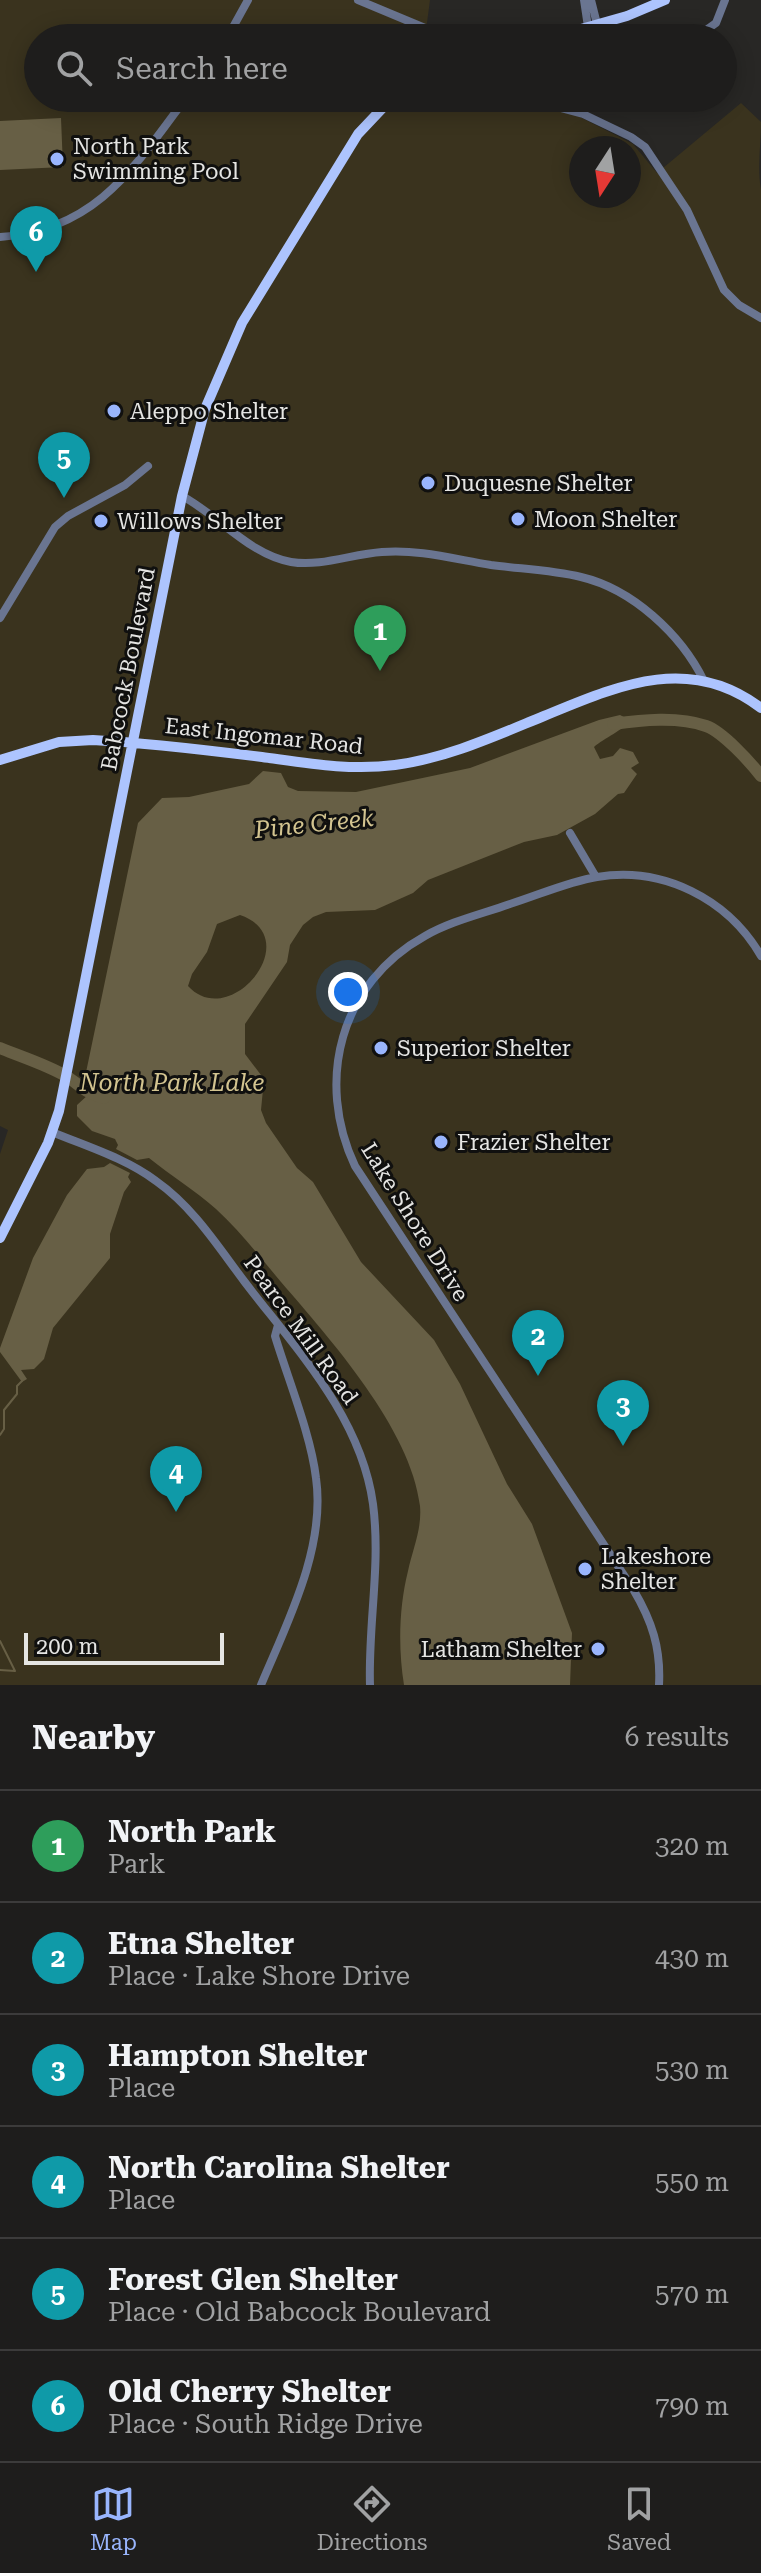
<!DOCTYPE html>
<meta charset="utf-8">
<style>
body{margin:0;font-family:"Roboto Serif",serif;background:#262625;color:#f1f3f6}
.compass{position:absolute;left:569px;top:136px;width:72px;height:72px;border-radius:50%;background:#1e1d1c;box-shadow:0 4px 20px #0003;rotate:192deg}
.scale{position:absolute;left:24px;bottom:20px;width:200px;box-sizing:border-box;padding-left:8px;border:4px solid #e5e5e3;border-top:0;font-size:22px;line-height:28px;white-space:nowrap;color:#e5e5e3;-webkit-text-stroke:6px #10100f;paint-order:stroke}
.you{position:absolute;left:348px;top:992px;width:28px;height:28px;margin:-20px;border:6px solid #fff;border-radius:50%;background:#1a73e8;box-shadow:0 0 0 12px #1a73e833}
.badge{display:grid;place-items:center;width:52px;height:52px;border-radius:50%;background:#99b5fd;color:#fff;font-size:26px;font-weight:700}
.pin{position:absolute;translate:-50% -66px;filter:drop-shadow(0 2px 4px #0008)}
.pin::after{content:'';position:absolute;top:42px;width:28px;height:24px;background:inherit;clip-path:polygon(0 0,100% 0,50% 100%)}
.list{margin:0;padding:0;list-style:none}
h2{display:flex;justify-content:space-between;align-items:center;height:104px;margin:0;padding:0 32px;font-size:34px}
h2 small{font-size:26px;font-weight:400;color:#a1a2a3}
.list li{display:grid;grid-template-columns:52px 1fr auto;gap:24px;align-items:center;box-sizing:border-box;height:112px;padding:0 32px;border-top:2px solid #3c3b3b}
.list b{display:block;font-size:30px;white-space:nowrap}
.list p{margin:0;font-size:26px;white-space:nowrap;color:#a1a2a3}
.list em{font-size:26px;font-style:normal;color:#a1a2a3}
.icon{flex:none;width:44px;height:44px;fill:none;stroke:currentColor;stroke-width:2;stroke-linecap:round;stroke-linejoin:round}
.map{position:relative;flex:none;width:761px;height:1685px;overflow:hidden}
.search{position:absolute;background:#1e1d1c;box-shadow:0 4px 20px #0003;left:24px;right:24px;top:24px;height:88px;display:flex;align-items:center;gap:20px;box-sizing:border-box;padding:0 28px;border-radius:44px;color:#a1a2a3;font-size:30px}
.sheet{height:776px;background:#1e1d1c}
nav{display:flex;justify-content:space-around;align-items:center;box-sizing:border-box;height:112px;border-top:2px solid #3c3b3b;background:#1e1d1c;font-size:22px;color:#a1a2a3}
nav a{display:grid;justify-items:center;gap:4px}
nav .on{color:#99b5fd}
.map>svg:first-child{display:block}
.green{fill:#3a331e;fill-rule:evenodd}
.water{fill:#675f45;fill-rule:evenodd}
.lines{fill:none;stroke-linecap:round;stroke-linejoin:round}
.stream{stroke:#675f45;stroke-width:2}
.river{stroke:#675f45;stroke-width:12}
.minor{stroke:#6a7591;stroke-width:8}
.major{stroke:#adc4fe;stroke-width:10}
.poi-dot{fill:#99b5fd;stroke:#10100f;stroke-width:3}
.labels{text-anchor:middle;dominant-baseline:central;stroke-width:6;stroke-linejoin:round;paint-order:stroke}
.poi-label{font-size:22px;fill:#e5e5e3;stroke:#10100f;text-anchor:start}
.street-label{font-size:22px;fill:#e5e5e3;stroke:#10100f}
.water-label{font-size:24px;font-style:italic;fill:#d3c490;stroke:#10100f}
</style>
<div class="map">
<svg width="761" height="1685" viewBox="0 0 761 1685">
<rect width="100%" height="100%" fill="#282725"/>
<path class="green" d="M0,0H430L425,38H38V98H530L552,110L576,115L633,144L657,173L741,103L761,122C761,145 757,167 761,190V1685H0V1154L8,1130L0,1126ZM581,148H629V196H581Z"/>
<path class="water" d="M61,118L63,167L0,170V121Z
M620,715L630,720C624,730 604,738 594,747L600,759L613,756L620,748L633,752L639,763L631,768L637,774L624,793L618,794L595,814L557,835L524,842L428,880L413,893L375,910L326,912L313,917L303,925L290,945L287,962L245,1024V1054L264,1079L261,1110L266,1123L297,1168L313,1182L361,1262L434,1340L460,1384L507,1484L532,1524L572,1633L570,1685H404C398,1648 399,1607 408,1571C413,1548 422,1529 420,1506C411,1429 330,1339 281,1282C260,1257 240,1231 216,1209C196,1191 171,1176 149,1158L137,1160L116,1149L118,1145L115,1139L92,1131L77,1116V1105L89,1094L94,1083L84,1082L138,823L162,798L189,797L249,784L263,771L281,773L288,787L298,791L356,792L470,768L599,720ZM240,915C307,938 230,1032 188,986L192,974L207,952L217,924Z
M110,1163L130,1173L128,1177L131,1182L124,1192L110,1234V1258L53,1328L44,1359L34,1369L21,1370L27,1379L22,1382L0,1352V1348L33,1258L67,1195L87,1169L104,1167Z"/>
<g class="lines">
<path class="stream" d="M0,1435L4,1429V1410L17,1394V1386L22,1381
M0,1641L15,1671L0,1670"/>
<path class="river" d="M613,724C641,720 678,716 706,726C723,732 750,762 761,776
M0,1048C22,1057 45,1064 66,1076C80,1085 87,1094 104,1098"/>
<path class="minor" d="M358,0L449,38
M584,0L588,27
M591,0L597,24
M227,38L248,0
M695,38L716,23L725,0
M538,98L553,106L583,114L631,137L645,147L687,210L724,290L739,305L761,318
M573,110L584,98
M0,237C95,231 134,168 186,98
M182,496C218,515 250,555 291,562C321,567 352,554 382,552C419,549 454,559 491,565C521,569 552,570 581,577C632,589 681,634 704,681
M0,618L55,527L68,516L125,485L148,466
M570,833L596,877
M52,1132C88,1147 125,1158 156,1181C193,1207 217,1245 244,1281C295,1348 361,1416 373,1504C381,1565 368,1624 370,1685
M261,1685C287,1623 326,1548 316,1478C311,1435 288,1379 275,1336L278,1325
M659,1685C661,1648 652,1621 633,1589L355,1166C315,1081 340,983 425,936C451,921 482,914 510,904C539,895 567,882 597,877C663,866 728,899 761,956"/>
<path class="major" d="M549,38L627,16L665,0
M0,760L59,742L93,740C150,743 206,750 262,757C306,763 350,771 395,765C447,758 495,736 544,716C617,686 689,653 761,708
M0,1238L48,1143L59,1111L182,496L205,409L242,323L358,134L392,98"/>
</g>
<g class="poi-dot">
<circle cx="57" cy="159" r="8"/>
<circle cx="114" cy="411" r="8"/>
<circle cx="428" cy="483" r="8"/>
<circle cx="518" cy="519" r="8"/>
<circle cx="101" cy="521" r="8"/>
<circle cx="381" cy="1048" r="8"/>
<circle cx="441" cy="1142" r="8"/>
<circle cx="585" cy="1569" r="8"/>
<circle cx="598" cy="1649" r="8"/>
</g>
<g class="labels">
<g class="poi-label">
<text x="73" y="146">North Park<tspan x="73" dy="25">Swimming Pool</tspan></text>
<text x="130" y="411">Aleppo Shelter</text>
<text x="444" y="483">Duquesne Shelter</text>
<text x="534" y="519">Moon Shelter</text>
<text x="117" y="521">Willows Shelter</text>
<text x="397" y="1048">Superior Shelter</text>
<text x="457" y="1142">Frazier Shelter</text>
<text x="601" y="1556">Lakeshore<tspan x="601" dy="25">Shelter</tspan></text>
<text x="582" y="1649" text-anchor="end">Latham Shelter</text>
</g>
<g class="street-label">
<text transform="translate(128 669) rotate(-79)">Babcock Boulevard</text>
<text transform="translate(264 736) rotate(6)">East Ingomar Road</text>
<text transform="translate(415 1222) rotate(58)">Lake Shore Drive</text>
<text transform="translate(301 1330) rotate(54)">Pearce Mill Road</text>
</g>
<g class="water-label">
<text transform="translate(314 824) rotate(-6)">Pine Creek</text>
<text x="172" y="1083">North Park Lake</text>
</g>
</g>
</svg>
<svg class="compass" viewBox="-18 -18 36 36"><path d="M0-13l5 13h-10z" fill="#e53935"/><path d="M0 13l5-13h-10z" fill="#a1a2a3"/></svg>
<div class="scale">200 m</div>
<div class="you"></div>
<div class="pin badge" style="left:380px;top:671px;background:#2e9e5b">1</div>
<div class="pin badge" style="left:538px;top:1376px;background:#0f9aa8">2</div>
<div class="pin badge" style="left:623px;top:1446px;background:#0f9aa8">3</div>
<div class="pin badge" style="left:176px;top:1512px;background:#0f9aa8">4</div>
<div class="pin badge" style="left:64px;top:498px;background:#0f9aa8">5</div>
<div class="pin badge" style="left:36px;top:272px;background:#0f9aa8">6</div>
<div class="search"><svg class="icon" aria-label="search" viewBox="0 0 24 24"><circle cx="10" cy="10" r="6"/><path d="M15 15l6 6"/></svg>Search here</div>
</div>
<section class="sheet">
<h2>Nearby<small>6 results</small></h2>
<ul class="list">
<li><span class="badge" style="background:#2e9e5b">1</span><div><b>North Park</b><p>Park</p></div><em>320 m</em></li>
<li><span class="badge" style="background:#0f9aa8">2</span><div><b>Etna Shelter</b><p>Place · Lake Shore Drive</p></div><em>430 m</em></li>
<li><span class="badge" style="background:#0f9aa8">3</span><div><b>Hampton Shelter</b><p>Place</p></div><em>530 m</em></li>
<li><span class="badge" style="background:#0f9aa8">4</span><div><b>North Carolina Shelter</b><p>Place</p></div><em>550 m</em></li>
<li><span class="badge" style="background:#0f9aa8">5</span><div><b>Forest Glen Shelter</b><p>Place · Old Babcock Boulevard</p></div><em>570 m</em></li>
<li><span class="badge" style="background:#0f9aa8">6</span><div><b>Old Cherry Shelter</b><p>Place · South Ridge Drive</p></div><em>790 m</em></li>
</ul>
</section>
<nav>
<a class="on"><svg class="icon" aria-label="map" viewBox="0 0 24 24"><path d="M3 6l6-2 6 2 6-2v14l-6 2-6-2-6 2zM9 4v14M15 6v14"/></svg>Map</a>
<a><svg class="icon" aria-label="directions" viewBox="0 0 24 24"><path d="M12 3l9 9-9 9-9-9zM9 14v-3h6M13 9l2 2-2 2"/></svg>Directions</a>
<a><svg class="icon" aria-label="saved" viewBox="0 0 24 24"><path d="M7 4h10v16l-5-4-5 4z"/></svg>Saved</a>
</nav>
